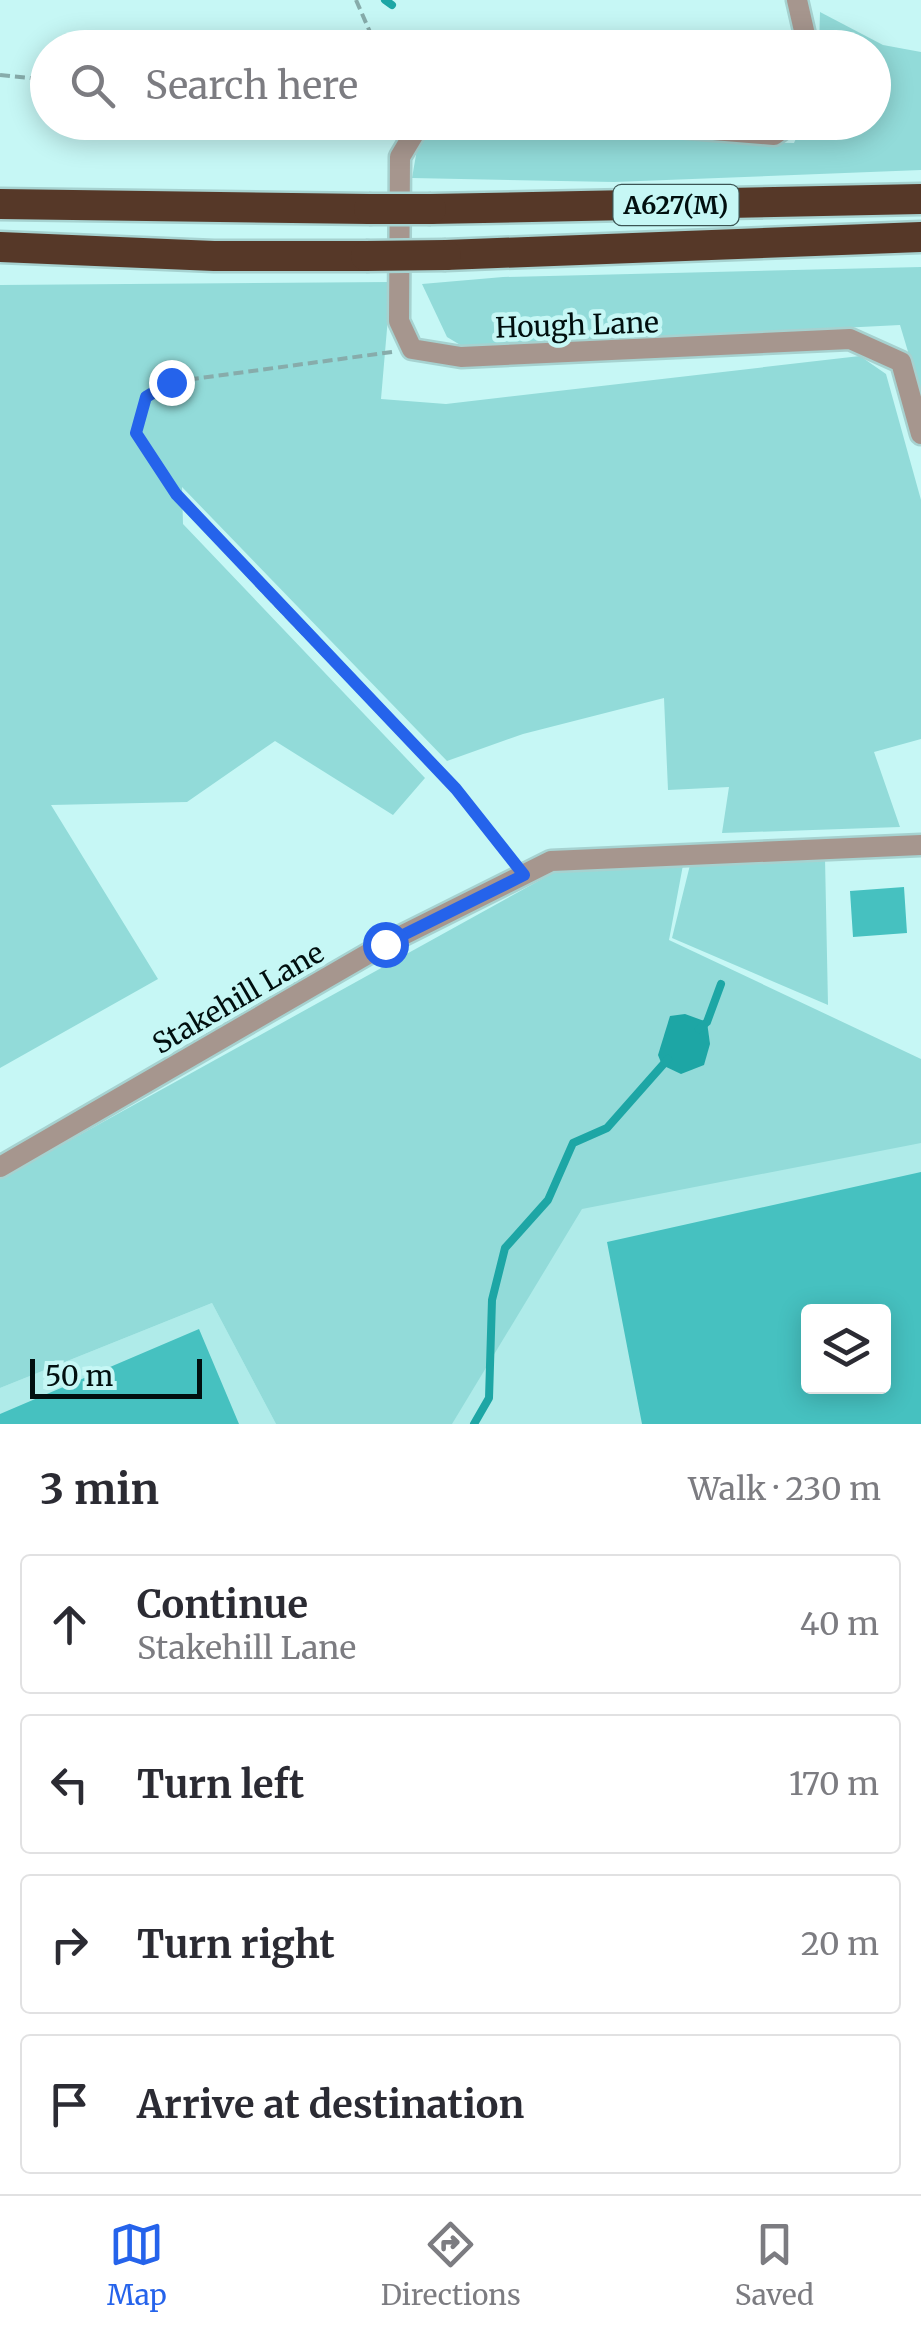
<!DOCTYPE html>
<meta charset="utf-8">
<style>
body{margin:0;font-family:Merriweather,serif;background:#f2f2f3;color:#2b2b33}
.controls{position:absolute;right:30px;bottom:30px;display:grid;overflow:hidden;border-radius:10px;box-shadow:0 5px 25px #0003}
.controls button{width:90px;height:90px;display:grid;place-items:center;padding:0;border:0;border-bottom:2px solid #e1e1e2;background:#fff;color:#2b2b33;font:50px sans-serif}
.scale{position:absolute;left:30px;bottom:25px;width:172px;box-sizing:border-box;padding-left:10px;border:5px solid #010f0f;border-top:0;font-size:28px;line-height:35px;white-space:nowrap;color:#010f0f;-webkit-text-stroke:8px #c6f7f5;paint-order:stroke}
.stop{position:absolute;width:30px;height:30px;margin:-22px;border:8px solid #2563eb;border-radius:50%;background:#fff}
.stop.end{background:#2563eb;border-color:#fff;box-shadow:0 2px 10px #0008}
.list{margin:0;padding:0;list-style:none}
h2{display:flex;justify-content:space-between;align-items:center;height:130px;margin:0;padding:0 40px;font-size:42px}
h2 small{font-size:32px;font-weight:400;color:#7c7c81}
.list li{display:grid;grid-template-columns:65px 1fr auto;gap:30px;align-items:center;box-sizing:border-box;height:140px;margin:0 20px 20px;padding:0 20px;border:2px solid #e1e1e2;border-radius:10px}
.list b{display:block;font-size:38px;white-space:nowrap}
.list p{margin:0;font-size:32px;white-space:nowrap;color:#7c7c81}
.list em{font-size:32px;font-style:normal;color:#7c7c81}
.icon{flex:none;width:55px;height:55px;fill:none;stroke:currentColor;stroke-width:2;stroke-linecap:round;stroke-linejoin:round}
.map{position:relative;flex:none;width:921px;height:1424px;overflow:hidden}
.search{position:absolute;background:#fff;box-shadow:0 5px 25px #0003;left:30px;right:30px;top:30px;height:110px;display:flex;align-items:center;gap:25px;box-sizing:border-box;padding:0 35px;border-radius:55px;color:#7c7c81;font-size:38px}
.sheet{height:770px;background:#fff}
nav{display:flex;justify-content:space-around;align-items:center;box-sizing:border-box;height:140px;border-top:2px solid #e1e1e2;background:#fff;font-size:28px;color:#7c7c81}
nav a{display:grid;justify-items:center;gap:5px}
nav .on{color:#2563eb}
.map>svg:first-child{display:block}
.built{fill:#afebe9;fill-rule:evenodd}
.green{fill:#92dbd9}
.water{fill:#1da6a5}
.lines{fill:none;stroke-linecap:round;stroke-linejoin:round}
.stream{stroke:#1da6a5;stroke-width:8}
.building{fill:#46c1c0;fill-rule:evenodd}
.street-casing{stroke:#a6d2d0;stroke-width:25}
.highway-casing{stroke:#a6d2d0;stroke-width:35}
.path{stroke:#87acab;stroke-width:4;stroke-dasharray:10 5;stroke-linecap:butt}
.street{stroke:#a6968e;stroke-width:20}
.highway{stroke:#563828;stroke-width:30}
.highway-bridge-casing{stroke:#a6d2d0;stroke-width:35;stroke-linecap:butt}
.highway-bridge{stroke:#563828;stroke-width:30}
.route{stroke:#2563eb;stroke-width:12}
.labels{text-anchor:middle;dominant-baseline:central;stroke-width:9;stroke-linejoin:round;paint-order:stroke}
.shield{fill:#c6f7f5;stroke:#3c5554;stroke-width:2.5}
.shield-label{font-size:25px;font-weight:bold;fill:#010f0f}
.street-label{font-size:28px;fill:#010f0f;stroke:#c6f7f5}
</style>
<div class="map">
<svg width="921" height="1424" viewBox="0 0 921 1424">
<rect width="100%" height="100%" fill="#c6f7f5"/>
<path class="built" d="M921,1139V1424H451L581,1196ZM808,1312H884V1386H808Z
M212,1303L276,1424H0V1388Z"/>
<path class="green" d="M820,12L883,45L921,52V170L614,182L412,178L419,138L443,123H546L726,142L794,143L803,123L874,122V48L819,47Z
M921,267V395L900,325L703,335L542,350L462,346L447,337L422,284L503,277Z
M391,282L381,399L446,404L860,356L886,374L921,500V739L874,752L900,827L722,833L729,787L668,790L664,698L523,734L447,761L182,487L183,524L425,778L393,815L275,741L187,802L51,805L158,979L0,1068V285Z
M825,858L828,1005L672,938L690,865Z
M683,865L669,940L921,1059V1143L582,1209L452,1424H276L212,1303L0,1388V1179L560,869Z"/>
<path class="water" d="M685,1014L707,1022L710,1044L704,1065L681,1074L662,1065L658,1055L670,1016Z"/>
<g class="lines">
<path class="stream" d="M385,0L392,5
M699,1029L707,1022L721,984
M474,1424L489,1398L492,1300L505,1248L548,1200L573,1143L607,1128L668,1059"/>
</g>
<path class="building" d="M904,887L907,933L853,937L850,891Z
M921,1172V1424H642L607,1242ZM808,1312H884V1386H808Z
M199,1329L239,1424H0V1414Z"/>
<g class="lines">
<defs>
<path id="street" d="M797,0L808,48
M421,122L400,157L399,321L412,349L461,357L850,339L901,362L921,434
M616,122L774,135L792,122
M0,1167L385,944L551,861L921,845"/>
<path id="highway" d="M0,204L369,209
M431,209L921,199
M0,247L214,256H366
M446,255L921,237"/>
</defs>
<use href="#street" class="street-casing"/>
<use href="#highway" class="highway-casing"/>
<path class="path" d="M356,0L377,48
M0,75L48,80
M392,352L171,382L147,397L137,433C236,589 395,710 510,857"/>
<use href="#street" class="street"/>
<use href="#highway" class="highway"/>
<defs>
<path id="highway-bridge" d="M369,209H431
M366,256L446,255"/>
</defs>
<use href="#highway-bridge" class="highway-bridge-casing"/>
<use href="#highway-bridge" class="highway-bridge"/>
</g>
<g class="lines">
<path class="route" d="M171,382L146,397L136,433L176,494L456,789L524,875L385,944"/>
</g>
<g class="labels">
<rect class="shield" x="613.5" y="185" width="125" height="40" rx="8"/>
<g class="shield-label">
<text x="676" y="205">A627(M)</text>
</g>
<g class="street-label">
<text transform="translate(577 325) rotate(-2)">Hough Lane</text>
<text transform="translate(238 998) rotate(-30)">Stakehill Lane</text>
</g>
</g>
</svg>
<div class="controls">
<button><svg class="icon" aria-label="layers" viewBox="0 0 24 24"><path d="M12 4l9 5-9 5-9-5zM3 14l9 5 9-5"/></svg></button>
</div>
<div class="scale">50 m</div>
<div class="stop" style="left:385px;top:944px"></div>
<div class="stop end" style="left:171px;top:382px"></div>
<div class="search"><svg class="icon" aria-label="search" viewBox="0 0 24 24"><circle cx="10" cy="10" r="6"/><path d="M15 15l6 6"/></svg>Search here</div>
</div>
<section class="sheet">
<h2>3 min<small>Walk · 230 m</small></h2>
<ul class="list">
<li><svg class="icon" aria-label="ahead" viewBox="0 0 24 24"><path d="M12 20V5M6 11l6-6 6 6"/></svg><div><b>Continue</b><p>Stakehill Lane</p></div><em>40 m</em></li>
<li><svg class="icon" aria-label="left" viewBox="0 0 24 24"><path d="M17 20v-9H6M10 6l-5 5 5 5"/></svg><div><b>Turn left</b></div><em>170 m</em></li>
<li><svg class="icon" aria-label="right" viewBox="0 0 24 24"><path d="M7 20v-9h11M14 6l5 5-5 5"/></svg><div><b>Turn right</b></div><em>20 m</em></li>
<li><svg class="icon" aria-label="arrive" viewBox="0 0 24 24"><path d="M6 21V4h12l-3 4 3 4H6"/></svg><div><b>Arrive at destination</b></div></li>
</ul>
</section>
<nav>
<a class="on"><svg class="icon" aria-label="map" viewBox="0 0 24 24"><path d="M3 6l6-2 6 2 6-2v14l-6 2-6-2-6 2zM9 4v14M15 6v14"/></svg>Map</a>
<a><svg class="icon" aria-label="directions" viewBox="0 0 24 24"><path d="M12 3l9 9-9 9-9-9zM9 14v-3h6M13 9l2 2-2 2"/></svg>Directions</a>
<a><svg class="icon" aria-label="saved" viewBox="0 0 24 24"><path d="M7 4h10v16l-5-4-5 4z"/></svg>Saved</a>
</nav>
